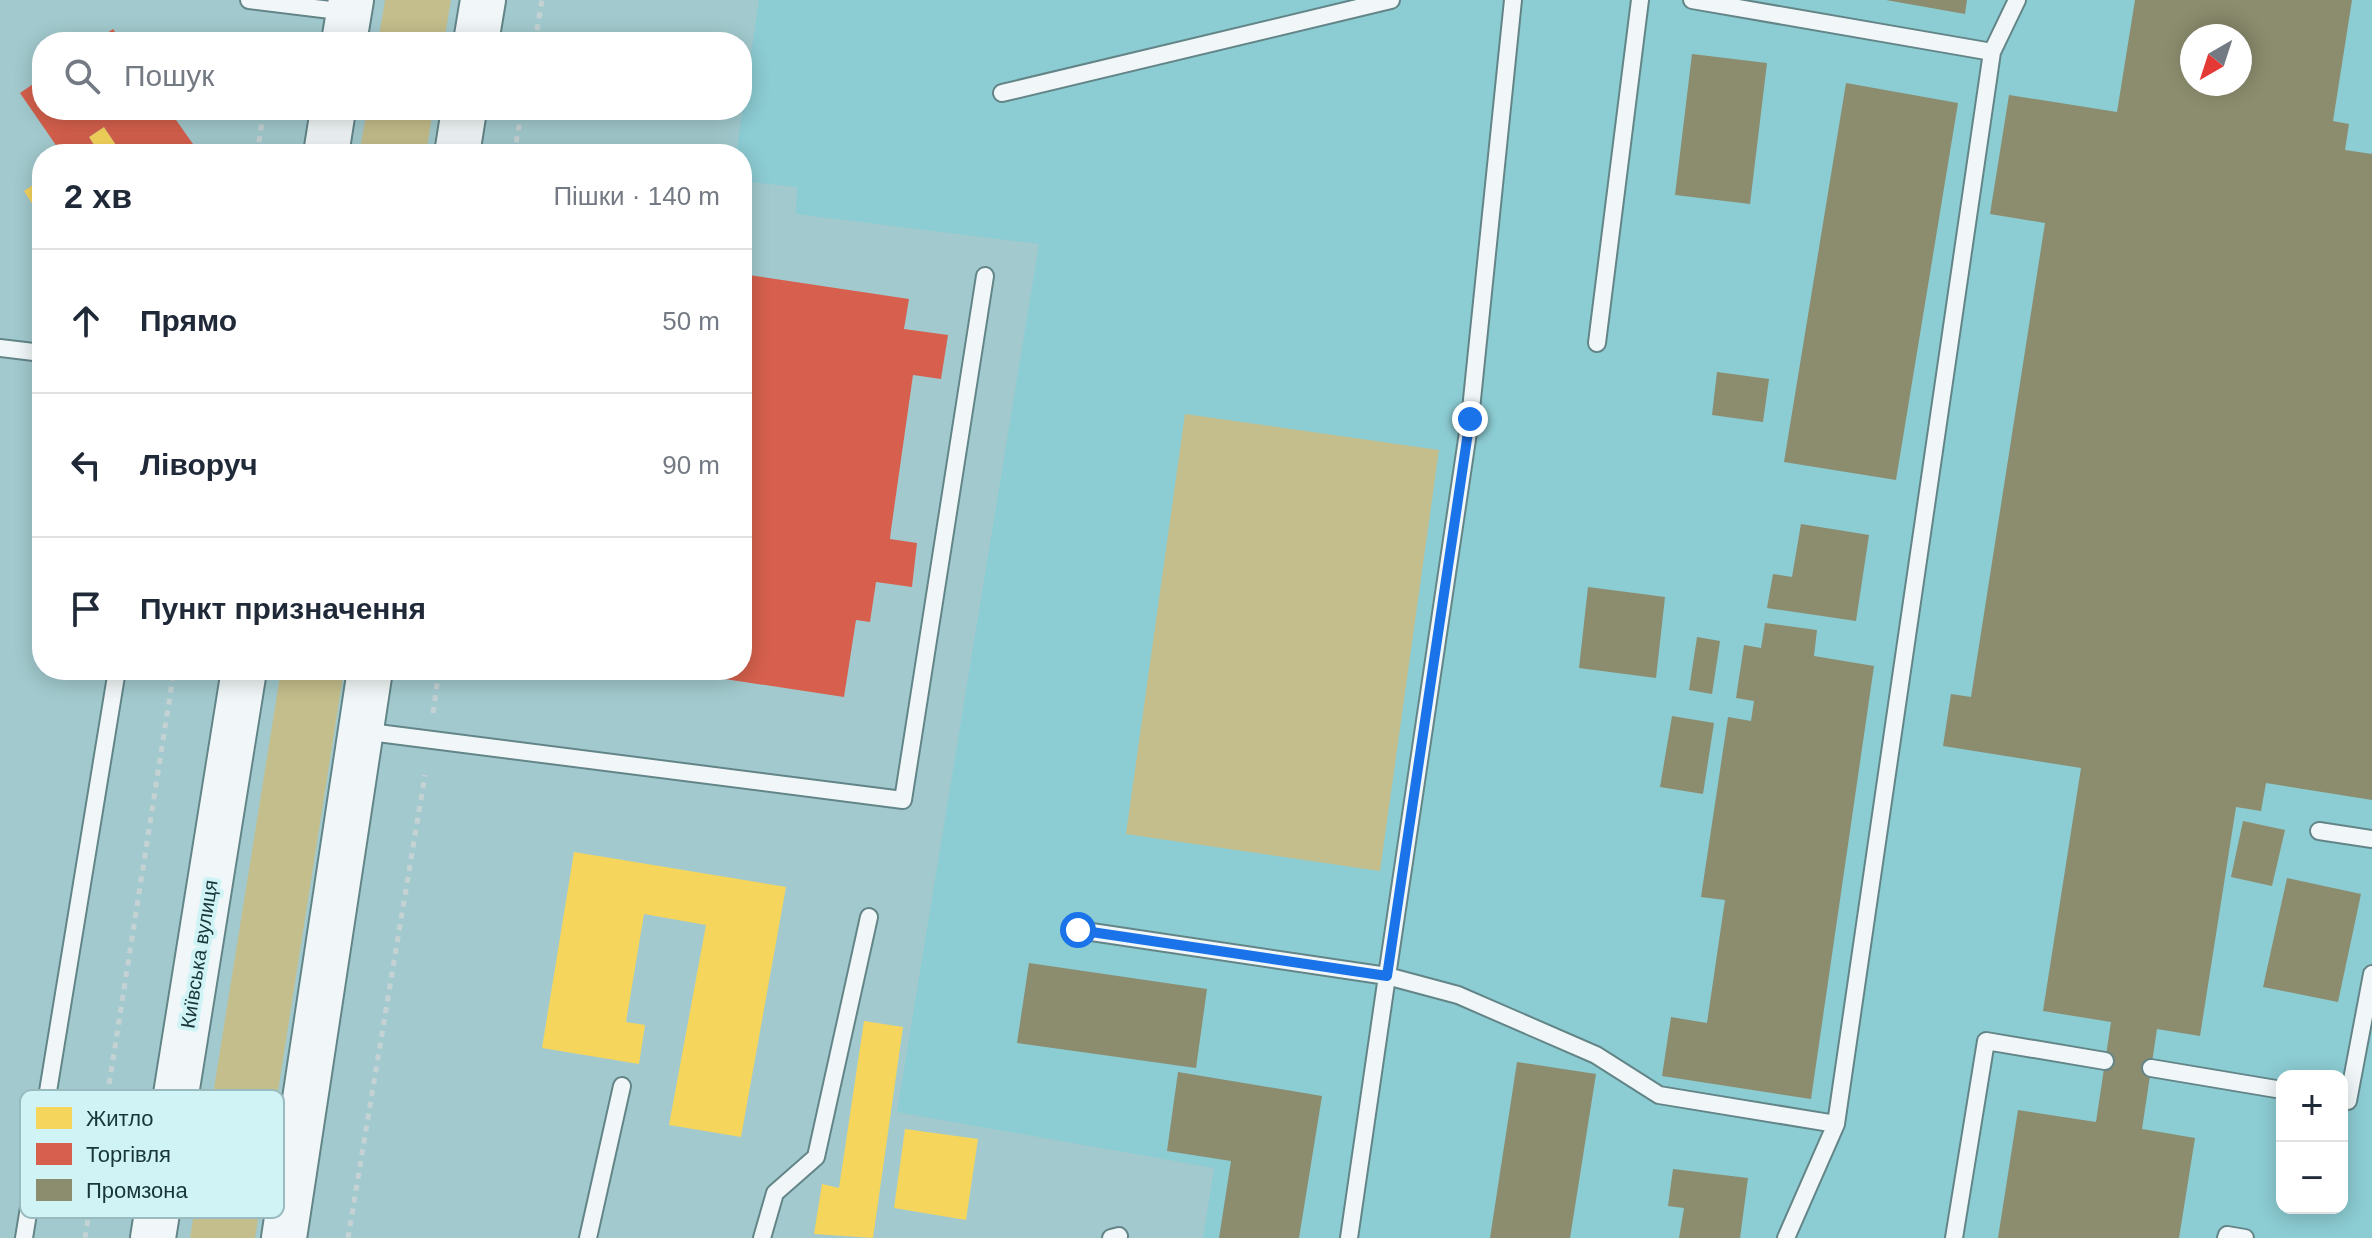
<!DOCTYPE html>
<html lang="uk">
<meta charset="utf-8">
<style>
body{margin:0;font-family:Helvetica,sans-serif;background:#f2f2f3;color:#1f2937}
.controls{position:absolute;right:24px;bottom:24px;display:grid;overflow:hidden;border-radius:16px;box-shadow:0 4px 20px #0003}
.controls button{width:72px;height:72px;display:grid;place-items:center;padding:0;border:0;border-bottom:2px solid #e0e1e3;background:#fff;color:#1f2937;font:40px sans-serif}
.compass{position:absolute;left:2180px;top:24px;width:72px;height:72px;border-radius:50%;background:#fff;box-shadow:0 4px 20px #0003;rotate:219deg}
.stop{position:absolute;width:24px;height:24px;margin:-18px;border:6px solid #1a73e8;border-radius:50%;background:#fff}
.stop.end{background:#1a73e8;border-color:#fff;box-shadow:0 2px 8px #0008}
.list{margin:0;padding:0;list-style:none}
h2{display:flex;justify-content:space-between;align-items:center;height:104px;margin:0;padding:0 32px;font-size:34px}
h2 small{font-size:26px;font-weight:400;color:#747a83}
.list li{display:grid;grid-template-columns:52px 1fr auto;gap:24px;align-items:center;box-sizing:border-box;height:144px;padding:0 32px;border-top:2px solid #e0e1e3}
.list b{display:block;font-size:30px;white-space:nowrap}
.list em{font-size:26px;font-style:normal;color:#747a83}
.icon{flex:none;width:44px;height:44px;fill:none;stroke:currentColor;stroke-width:2;stroke-linecap:round;stroke-linejoin:round}
.map{position:relative;flex:none;width:2372px;height:1238px;overflow:hidden}
.search{position:absolute;background:#fff;box-shadow:0 4px 20px #0003;left:32px;top:32px;width:720px;height:88px;display:flex;align-items:center;gap:20px;box-sizing:border-box;padding:0 28px;border-radius:32px;color:#747a83;font-size:30px}
.panel{position:absolute;background:#fff;box-shadow:0 4px 20px #0003;left:32px;top:144px;width:720px;height:536px;border-radius:32px}
.map>svg:first-child{display:block}
.built{fill:#8cccd3;fill-rule:evenodd}
.green{fill:#c4be8c}
.homes{fill:#f6d55c}
.shops{fill:#d6604d}
.industry{fill:#8c8c6e;fill-rule:evenodd}
.lines{fill:none;stroke-linecap:round;stroke-linejoin:round}
.lane-casing{stroke:#638588;stroke-width:20}
.secondary-casing{stroke:#638588;stroke-width:48}
.path{stroke:#c5d2d4;stroke-width:5;stroke-dasharray:6 6;stroke-linecap:butt}
.lane{stroke:#f1f7f8;stroke-width:16}
.secondary{stroke:#f1f7f8;stroke-width:44}
.route{stroke:#1a73e8;stroke-width:10}
.labels{text-anchor:middle;dominant-baseline:central;stroke-width:8;stroke-linejoin:round;paint-order:stroke}
.street-label{font-size:20px;fill:#18363a;stroke:#d0f3f6}
.key{fill:#d0f3f6;stroke:#99babe;stroke-width:2}
.key-label{font-size:22px;fill:#18363a}
</style>
<div class="map">
<svg width="2372" height="1238" viewBox="0 0 2372 1238">
<rect width="100%" height="100%" fill="#a2cace"/>
<path class="built" d="M759,0H2372V1238H1203L1214,1168L897,1112L1039,244L796,214L797,187L742,181V154H736ZM2192,36H2240V84H2192ZM2282,1076H2342V1208H2282Z"/>
<path class="green" d="M385,0H451L444,42H378Z
M367,110H433L426,154H359Z
M1185,414L1439,450L1380,871L1126,834Z
M281,670H344L255,1238H190Z"/>
<path class="homes" d="M104,127L122,154H81L94,145L89,137Z
M42,179V219L24,191Z
M574,852L786,887L741,1137L669,1125L706,925L644,914L626,1022L645,1025L639,1064L542,1048Z
M864,1021L903,1027L873,1238L814,1234L822,1184L839,1188Z
M905,1129L978,1139L966,1220L894,1208Z"/>
<path class="shops" d="M113,29L122,42H94Z
M42,78V110H169L200,154H122L104,127L89,137L94,145L81,154H62L20,93Z
M742,274L909,299L904,329L948,335L941,379L913,375L891,530L890,539L917,543L912,587L876,582L870,622L856,620L844,697L679,672L742,670Z"/>
<path class="industry" d="M1886,0H1967L1965,14Z
M2135,0H2352L2333,121L2349,124L2345,150L2372,154V800L2266,783L2261,811L2236,807L2200,1036L2157,1029L2142,1129L2195,1138L2179,1238H1998L2018,1110L2096,1122L2111,1022L2043,1011L2081,768L1943,746L1951,694L1971,697L2045,223L1990,214L2009,95L2117,112ZM2192,36H2240V84H2192Z
M1692,54L1767,63L1750,204L1675,195Z
M1846,83L1958,103L1896,480L1784,462Z
M1717,372L1769,379L1763,422L1712,415Z
M1801,524L1869,535L1856,621L1767,608L1773,574L1792,577Z
M1588,587L1665,597L1656,678L1579,668Z
M1765,623L1817,630L1814,656L1874,666L1811,1099L1662,1076L1671,1017L1707,1023L1725,900L1701,897L1728,717L1751,721L1754,701L1736,698L1744,645L1761,648Z
M1697,637L1720,641L1712,694L1689,690Z
M1672,716L1714,723L1703,794L1660,787Z
M2243,821L2285,830L2272,886L2231,877Z
M2287,878L2361,894L2338,1002L2263,987Z
M1029,963L1207,989L1196,1068L1017,1043Z
M1517,1062L1596,1074L1570,1238H1490Z
M1178,1072L1322,1096L1299,1238H1219L1231,1161L1167,1151Z
M1673,1169L1748,1178L1740,1238H1679L1684,1208L1668,1206Z"/>
<g class="lines">
<defs>
<path id="lane" d="M249,0L347,12
M1692,0L1992,52
M1002,93L1391,0
M1597,343L1640,0
M0,348L42,353
M362,731L903,800L985,276
M2319,831L2372,839
M1078,930L1387,976L1470,419L1513,0
M2151,1068L2282,1090
M2342,1100L2348,1101L2372,974
M24,1238L117,670
M588,1238L622,1086
M762,1238L775,1193L816,1157L869,917
M1111,1238L1119,1236
M1349,1238L1387,976L1458,995L1596,1055L1659,1095L1836,1124
M1786,1238L1836,1124L1992,52L2017,0
M1954,1238L1986,1041L2105,1061
M2226,1238L2227,1235L2245,1238"/>
<path id="secondary" d="M344,42L351,0
M476,42L483,0
M326,154L333,110
M457,154L464,110
M153,1238L244,670
M284,1238L370,670"/>
</defs>
<use href="#lane" class="lane-casing"/>
<use href="#secondary" class="secondary-casing"/>
<path class="path" d="M535,42L542,0
M257,154L264,110
M514,154L522,110
M433,713L439,670
M85,1238L174,670
M348,1238L425,775"/>
<use href="#lane" class="lane"/>
<use href="#secondary" class="secondary"/>
</g>
<g class="lines">
<path class="route" d="M1078,930L1387,976L1470,419"/>
</g>
<g class="labels">
<g class="street-label">
<text transform="translate(199 954) rotate(-81)">Київська вулиця</text>
</g>
</g>
<rect x="20" y="1090" width="264" height="128" rx="12" class="key"/>
<rect x="36" y="1107" width="36" height="22" fill="#f6d55c"/>
<rect x="36" y="1143" width="36" height="22" fill="#d6604d"/>
<rect x="36" y="1179" width="36" height="22" fill="#8c8c6e"/>
<g class="key-label">
<text x="86" y="1126">Житло</text>
<text x="86" y="1162">Торгівля</text>
<text x="86" y="1198">Промзона</text>
</g>
</svg>
<div class="controls">
<button>+</button>
<button>−</button>
</div>
<svg class="compass" viewBox="-18 -18 36 36"><path d="M0-13l5 13h-10z" fill="#e53935"/><path d="M0 13l5-13h-10z" fill="#747a83"/></svg>
<div class="stop" style="left:1078px;top:930px"></div>
<div class="stop end" style="left:1470px;top:419px"></div>
<div class="search"><svg class="icon" aria-label="search" viewBox="0 0 24 24"><circle cx="10" cy="10" r="6"/><path d="M15 15l6 6"/></svg>Пошук</div>
<section class="panel">
<h2>2 хв<small>Пішки · 140 m</small></h2>
<ul class="list">
<li><svg class="icon" aria-label="ahead" viewBox="0 0 24 24"><path d="M12 20V5M6 11l6-6 6 6"/></svg><div><b>Прямо</b></div><em>50 m</em></li>
<li><svg class="icon" aria-label="left" viewBox="0 0 24 24"><path d="M17 20v-9H6M10 6l-5 5 5 5"/></svg><div><b>Ліворуч</b></div><em>90 m</em></li>
<li><svg class="icon" aria-label="arrive" viewBox="0 0 24 24"><path d="M6 21V4h12l-3 4 3 4H6"/></svg><div><b>Пункт призначення</b></div></li>
</ul>
</section>
</div>
